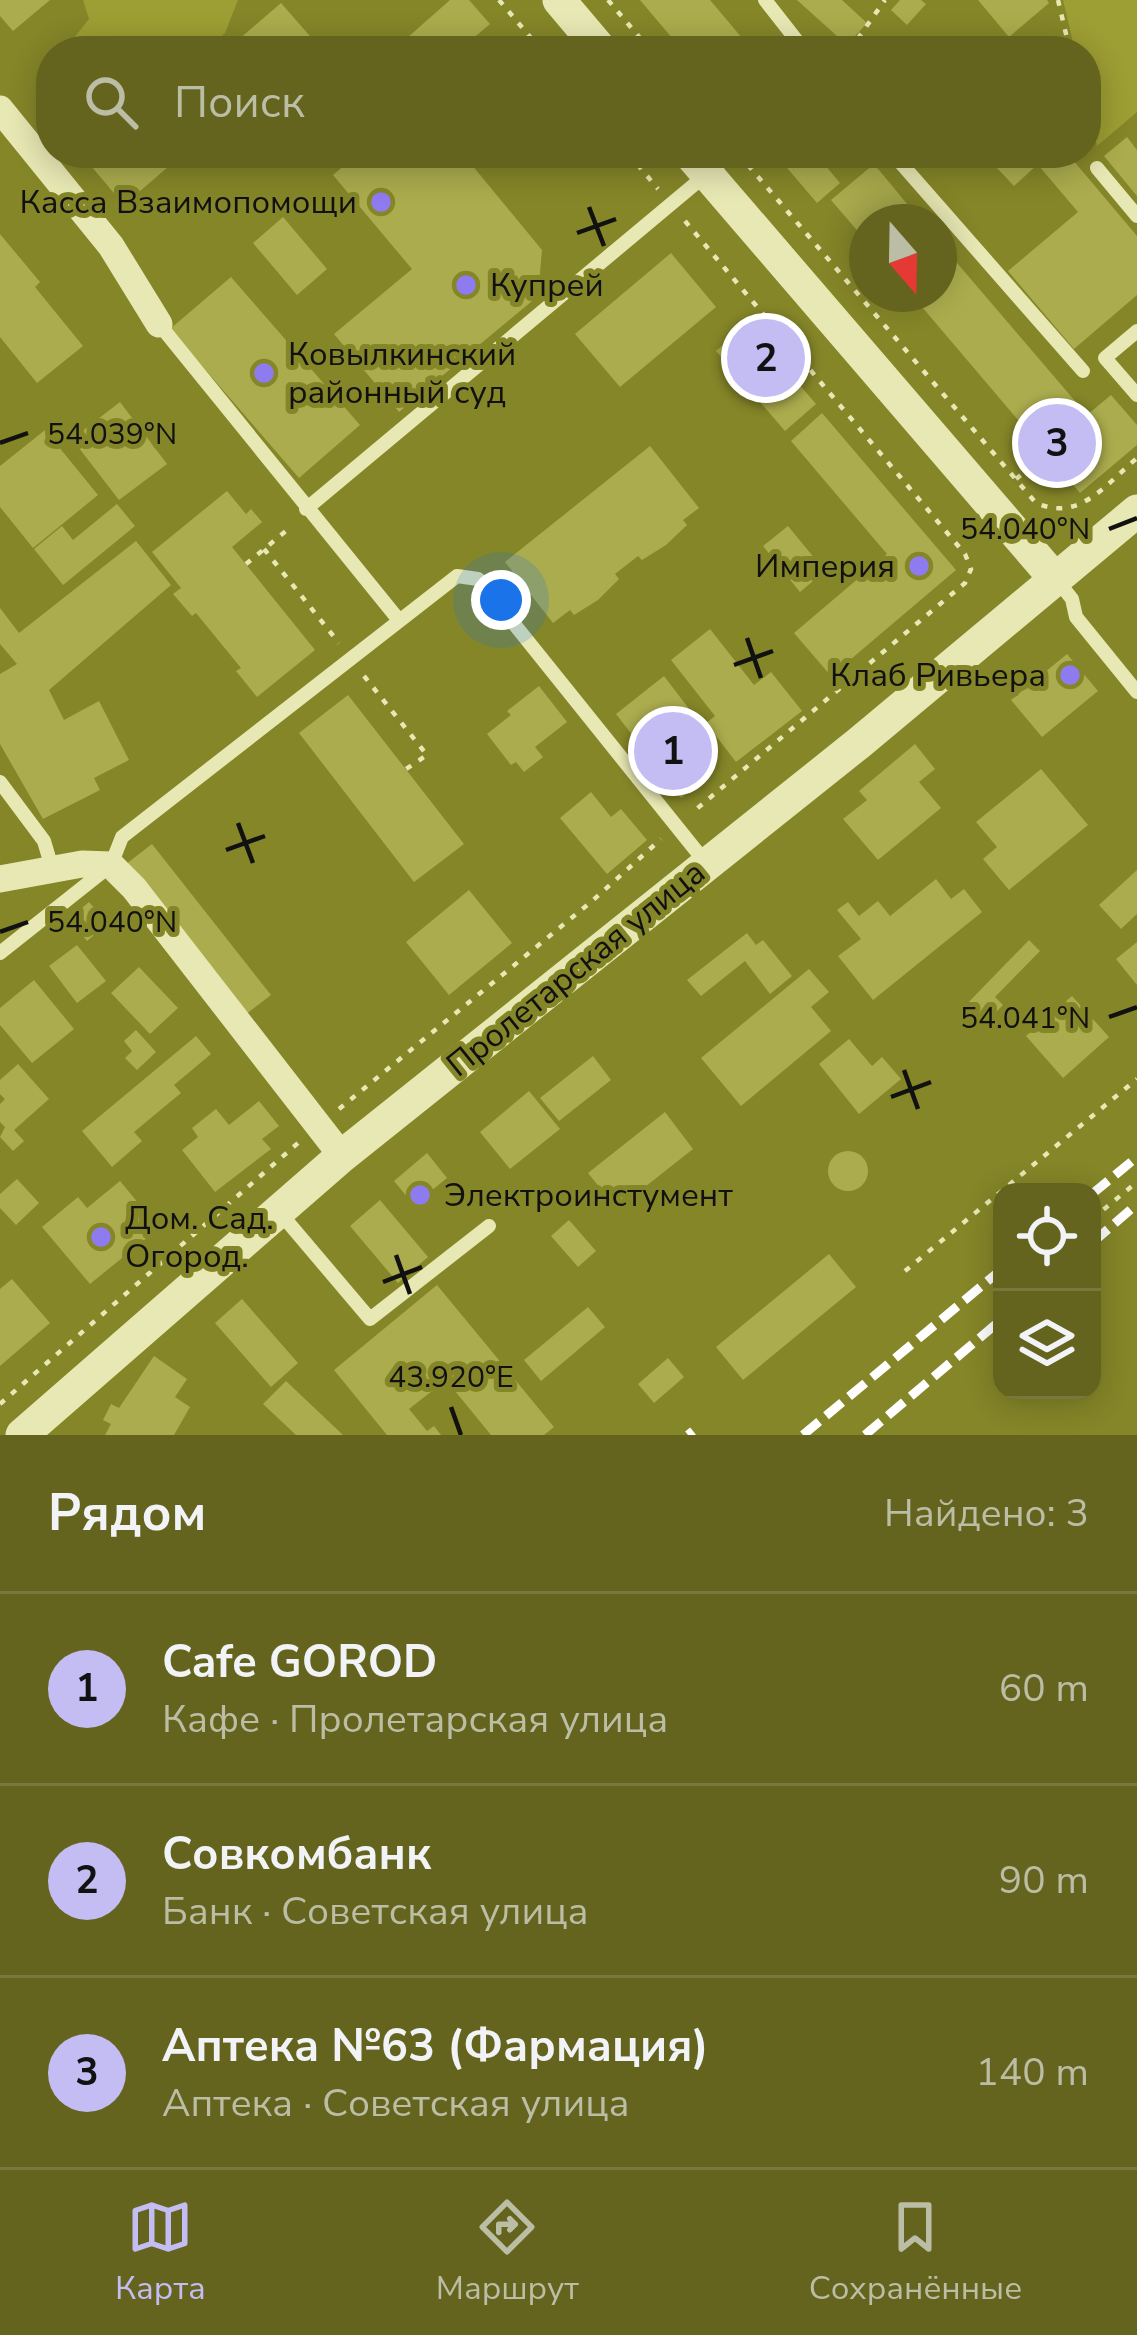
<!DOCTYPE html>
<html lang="ru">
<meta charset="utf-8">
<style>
body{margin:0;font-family:"Nunito Sans",sans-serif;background:#6a6a27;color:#f1f3f6}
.controls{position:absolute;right:36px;bottom:36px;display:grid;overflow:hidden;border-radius:24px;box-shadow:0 6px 30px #0003}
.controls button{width:108px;height:108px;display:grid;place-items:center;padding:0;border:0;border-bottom:3px solid #78783c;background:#64641e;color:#f1f3f6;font:60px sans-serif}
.compass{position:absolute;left:849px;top:204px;width:108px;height:108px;border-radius:50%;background:#64641e;box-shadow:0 6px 30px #0003;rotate:160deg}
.you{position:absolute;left:501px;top:600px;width:42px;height:42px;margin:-30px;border:9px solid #fff;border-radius:50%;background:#1a73e8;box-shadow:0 0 0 18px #1a73e833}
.badge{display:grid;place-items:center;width:78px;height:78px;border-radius:50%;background:#c4bdf3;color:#111;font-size:39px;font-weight:700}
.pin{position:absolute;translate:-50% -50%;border:6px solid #fff;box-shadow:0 3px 12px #0006}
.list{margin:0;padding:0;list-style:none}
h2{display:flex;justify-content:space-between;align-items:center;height:156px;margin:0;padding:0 48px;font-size:51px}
h2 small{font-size:39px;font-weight:400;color:#bbbda4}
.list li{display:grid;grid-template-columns:78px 1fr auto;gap:36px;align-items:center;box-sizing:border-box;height:192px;padding:0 48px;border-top:3px solid #78783c}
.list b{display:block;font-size:45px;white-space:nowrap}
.list p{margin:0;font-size:39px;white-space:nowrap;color:#bbbda4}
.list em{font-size:39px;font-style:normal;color:#bbbda4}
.icon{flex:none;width:66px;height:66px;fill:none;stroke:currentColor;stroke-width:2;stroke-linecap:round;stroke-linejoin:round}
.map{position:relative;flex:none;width:1137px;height:1435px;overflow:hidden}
.search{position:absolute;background:#64641e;box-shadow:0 6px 30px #0003;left:36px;right:36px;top:36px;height:132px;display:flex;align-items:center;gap:30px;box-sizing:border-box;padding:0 42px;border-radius:48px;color:#bbbda4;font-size:45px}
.sheet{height:732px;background:#64641e}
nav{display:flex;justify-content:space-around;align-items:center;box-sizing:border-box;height:168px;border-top:3px solid #78783c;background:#64641e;font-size:33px;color:#bbbda4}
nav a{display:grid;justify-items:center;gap:6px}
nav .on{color:#c4bdf3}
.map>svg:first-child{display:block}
.green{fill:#9d9e33}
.building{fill:#abac4d}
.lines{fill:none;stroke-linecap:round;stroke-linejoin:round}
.path{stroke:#e8e8b4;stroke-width:4.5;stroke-dasharray:6 9;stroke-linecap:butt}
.service{stroke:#e8e8b4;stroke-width:14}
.minor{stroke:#e8e8b4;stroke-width:27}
.tertiary{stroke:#e8e8b4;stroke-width:33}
.rail{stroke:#fff;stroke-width:9;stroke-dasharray:21 9;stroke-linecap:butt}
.ticks{fill:none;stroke:#111;stroke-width:4.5}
.poi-dot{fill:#8e7bef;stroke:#858628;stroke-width:4.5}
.labels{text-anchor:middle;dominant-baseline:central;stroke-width:10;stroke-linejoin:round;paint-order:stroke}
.poi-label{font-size:33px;fill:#111;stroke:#858628;text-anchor:start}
.street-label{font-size:33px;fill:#111;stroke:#858628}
.ticks-label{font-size:30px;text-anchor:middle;fill:#111;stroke:#858628;stroke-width:10;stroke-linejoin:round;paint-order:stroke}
</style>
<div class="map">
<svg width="1137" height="1435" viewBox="0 0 1137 1435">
<rect width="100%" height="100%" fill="#858628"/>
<path class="green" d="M83,0H238L225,33L206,51H58L70,43L89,19Z
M1063,0H1137V112L1097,146L1086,97V51H1075Z"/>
<path class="building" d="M0,0H50L13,31L0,16Z
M450,0H469L490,24L458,51H418L407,38Z
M640,0H710L753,51H683Z
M797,0H842L867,23L847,45Z
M900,0H921L926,4L907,25L891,10Z
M978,0H1047L1049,3L1009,37Z
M281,3L323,51H225Z
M1127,137L1137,150V196L1104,156Z
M106,153H184L124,205L91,166Z
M349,153H462L542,250L538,296L399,412L334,334L412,269L333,175L353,158Z
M779,153H815L840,183L817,203L776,155Z
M994,153H1050L1014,186L997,168L1003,163Z
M1055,153H1067L1137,236V295L1074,349L1008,271L1078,212L1039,166Z
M874,164L922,222H867V242L831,200Z
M283,217L327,269L297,295L253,243Z
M0,234L40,282L35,287L83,346L37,383L0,337Z
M939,242L1087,415L1111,395L1137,425V445L1080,493L911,294H939Z
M671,253L716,307L620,387L575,334Z
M231,277L360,425L299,478L170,329Z
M747,324L816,404L785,431L716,351Z
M120,402L167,464L119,500L72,439Z
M822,413L956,570L831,676L794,633L887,554L791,441Z
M45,430L98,495L33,548L0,507V466Z
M650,446L699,508L683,520L687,525L666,545L642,560L638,556L615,574L619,579L598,600L574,615L570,610L553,623L505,562Z
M227,491L246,514L251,509L262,522L232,547L315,650L257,697L236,671L241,668L196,613L192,616L173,594L181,588L152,552Z
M117,504L135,526L63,585L34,549L62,526L73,540Z
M788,526L825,571L800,592L763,546Z
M136,541L171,585L49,690L64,720L99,701L129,760L94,778L100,790L43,819L0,744V674L17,664L0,644V608L19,633Z
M710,629L754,685L771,672L802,711L736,762L706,723L715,716L671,660Z
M1067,654L1098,691L1042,737L1011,700Z
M664,676L699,722L685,734L715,769L681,798L616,714Z
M539,686L567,722L535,747L543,757L524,772L516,762L511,765L487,734L511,715L507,711Z
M348,695L464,844L414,882L299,733Z
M915,744L935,769L919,782L941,808L878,860L843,819L867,800L859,791Z
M1041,769L1088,825L1009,890L983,859L997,847L976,822Z
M591,792L611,817L621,809L647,840L607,874L560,818Z
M152,844L271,995L245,1015L126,864Z
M1137,870V914L1121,929L1099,905Z
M936,879L951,899L964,889L982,912L873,1000L838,956L861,939L837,910L848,902L859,916L878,901L890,916Z
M469,890L512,943L449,995L406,942Z
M89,902L108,924L87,941L69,919Z
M747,933L756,945L763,940L792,976L770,994L745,961L701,996L687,980Z
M1029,940L1040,951L995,997L1003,1005L979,1029L960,1011Z
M1137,942V985L1116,959Z
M77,945L106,981L77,1003L49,966Z
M139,967L178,1008L150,1034L111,993Z
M809,969L829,992L811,1007L831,1031L741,1106L701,1058Z
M34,980L74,1029L32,1063L0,1025V1008Z
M1072,996L1109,1037L1063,1078L1026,1036Z
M136,1030L156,1052L137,1070L125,1058L132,1051L124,1041Z
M196,1036L211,1054L174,1085L181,1093L134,1132L142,1141L112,1167L82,1131Z
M849,1039L872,1066L882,1057L901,1079L859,1114L819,1064Z
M593,1056L611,1080L559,1121L540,1098Z
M18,1064L49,1099L14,1130L24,1141L13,1151L0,1137L5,1127L0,1122V1104L5,1099L0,1094V1080Z
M529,1091L560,1129L510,1169L480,1132Z
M259,1101L279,1126L262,1139L271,1149L215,1192L182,1150L198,1137L192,1128L216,1109L229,1125Z
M665,1112L693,1149L617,1209L588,1173Z
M828 1171a20 20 0 1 1 40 0a20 20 0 1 1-40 0Z
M427,1153L447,1178L414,1205L394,1181Z
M17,1179L39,1203L16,1225L0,1208V1194Z
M120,1181L159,1228L90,1284L42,1227L78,1197L87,1208Z
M380,1200L428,1257L398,1283L350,1226Z
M569,1220L596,1251L578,1267L551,1236Z
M829,1254L856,1287L743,1380L716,1347Z
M12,1279L50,1323L0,1366V1289Z
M437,1285L554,1427L544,1435H491L446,1380L409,1409L427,1431L434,1426L441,1435H387L334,1370Z
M242,1299L298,1363L271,1387L215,1323Z
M588,1307L605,1327L541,1381L524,1360Z
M154,1356L187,1379L175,1397L190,1407L174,1435H105L111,1424L103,1420L111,1404L119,1408Z
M668,1358L684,1377L654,1403L638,1384Z
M286,1381L343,1435H296L263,1404Z"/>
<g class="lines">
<path class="path" d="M499,0L542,51
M608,0L651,51
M1058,0L1070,51
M849,51L885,0
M1086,120L1093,149
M628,153L658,189
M748,165L1036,503C1080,522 1105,485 1137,458
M685,221L965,554L971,569L965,583L693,812
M1016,479L1046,454
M264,549L339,643
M246,564L292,526
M364,676L427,755L406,769
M339,1109L591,902L661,839
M1092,1219L1137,1182
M905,1271L1137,1079
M0,1404L298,1143"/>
<path class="service" d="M765,0L805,51
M892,153L1083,371
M1097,168L1137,216
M159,324L398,619
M1137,331L1105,358L1137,395
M306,509L732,153
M1057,580L1072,599L1076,617L1137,692
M0,782L44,841L52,868
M0,953L111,865L122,837L457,576L478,579L706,863
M281,1214L370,1319L489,1226"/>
<path class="minor" d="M0,109L111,246L159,324
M0,879L82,864L111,865L134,888L342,1156"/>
<path class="tertiary" d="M559,0L602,51
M689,153L1056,580
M22,1435L342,1156L859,743L1137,511"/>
<path class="rail" d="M1092,1194L1137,1157
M1092,1243L1137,1204
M688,1435L693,1431
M803,1435L1002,1269
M865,1435L1002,1319"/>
</g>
<path class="ticks" d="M589,207L604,246M577,233L616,219M0,443L28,433M1109,529L1137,518M747,638L761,678M734,665L773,651M238,823L253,863M226,850L265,836M0,932L28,922M1109,1017L1137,1007M904,1070L918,1109M891,1097L931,1082M396,1255L410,1294M383,1282L422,1267M451,1407L461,1435"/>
<g class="poi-dot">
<circle cx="381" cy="202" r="12"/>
<circle cx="466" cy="285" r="12"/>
<circle cx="264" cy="373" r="12"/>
<circle cx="919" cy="566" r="12"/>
<circle cx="1070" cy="675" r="12"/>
<circle cx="420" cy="1195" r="12"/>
<circle cx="101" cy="1237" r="12"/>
</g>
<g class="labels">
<g class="poi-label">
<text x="357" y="202" text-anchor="end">Касса Взаимопомощи</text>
<text x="490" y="285">Купрей</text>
<text x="288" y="354">Ковылкинский<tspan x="288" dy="38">районный суд</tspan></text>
<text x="895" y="566" text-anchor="end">Империя</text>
<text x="1046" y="675" text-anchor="end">Клаб Ривьера</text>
<text x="444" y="1195">Электроинстумент</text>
<text x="125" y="1218">Дом. Сад.<tspan x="125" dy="38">Огород.</tspan></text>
</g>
<g class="street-label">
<text transform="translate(576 969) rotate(-39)">Пролетарская улица</text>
</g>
</g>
<g class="ticks-label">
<text x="112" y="444">54.039°N</text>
<text x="1025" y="539">54.040°N</text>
<text x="112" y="932">54.040°N</text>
<text x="1025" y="1028">54.041°N</text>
<text x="451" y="1387">43.920°E</text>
</g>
</svg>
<div class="controls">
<button><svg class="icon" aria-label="locate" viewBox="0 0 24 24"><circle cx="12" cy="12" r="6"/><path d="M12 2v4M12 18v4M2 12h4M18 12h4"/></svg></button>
<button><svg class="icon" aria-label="layers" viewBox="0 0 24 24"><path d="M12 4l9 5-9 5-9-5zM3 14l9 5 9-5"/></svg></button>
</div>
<svg class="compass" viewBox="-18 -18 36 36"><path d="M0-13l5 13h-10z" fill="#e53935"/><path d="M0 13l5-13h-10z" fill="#bbbda4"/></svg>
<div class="you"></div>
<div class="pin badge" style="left:673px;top:751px">1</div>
<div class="pin badge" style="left:766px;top:358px">2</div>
<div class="pin badge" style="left:1057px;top:443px">3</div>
<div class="search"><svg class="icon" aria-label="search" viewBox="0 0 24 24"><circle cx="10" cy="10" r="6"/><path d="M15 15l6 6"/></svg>Поиск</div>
</div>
<section class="sheet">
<h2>Рядом<small>Найдено: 3</small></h2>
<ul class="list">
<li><span class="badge">1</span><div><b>Cafe GOROD</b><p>Кафе · Пролетарская улица</p></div><em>60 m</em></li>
<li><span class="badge">2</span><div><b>Совкомбанк</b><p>Банк · Советская улица</p></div><em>90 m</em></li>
<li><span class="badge">3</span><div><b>Аптека №63 (Фармация)</b><p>Аптека · Советская улица</p></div><em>140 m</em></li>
</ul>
</section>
<nav>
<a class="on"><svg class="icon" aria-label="map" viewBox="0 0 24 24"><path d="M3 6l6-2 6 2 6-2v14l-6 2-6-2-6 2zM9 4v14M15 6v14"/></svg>Карта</a>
<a><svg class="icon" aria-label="directions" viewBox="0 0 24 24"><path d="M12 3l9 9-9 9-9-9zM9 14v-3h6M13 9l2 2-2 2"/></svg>Маршрут</a>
<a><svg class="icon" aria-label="saved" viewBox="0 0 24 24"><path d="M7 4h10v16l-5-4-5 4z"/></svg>Сохранённые</a>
</nav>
